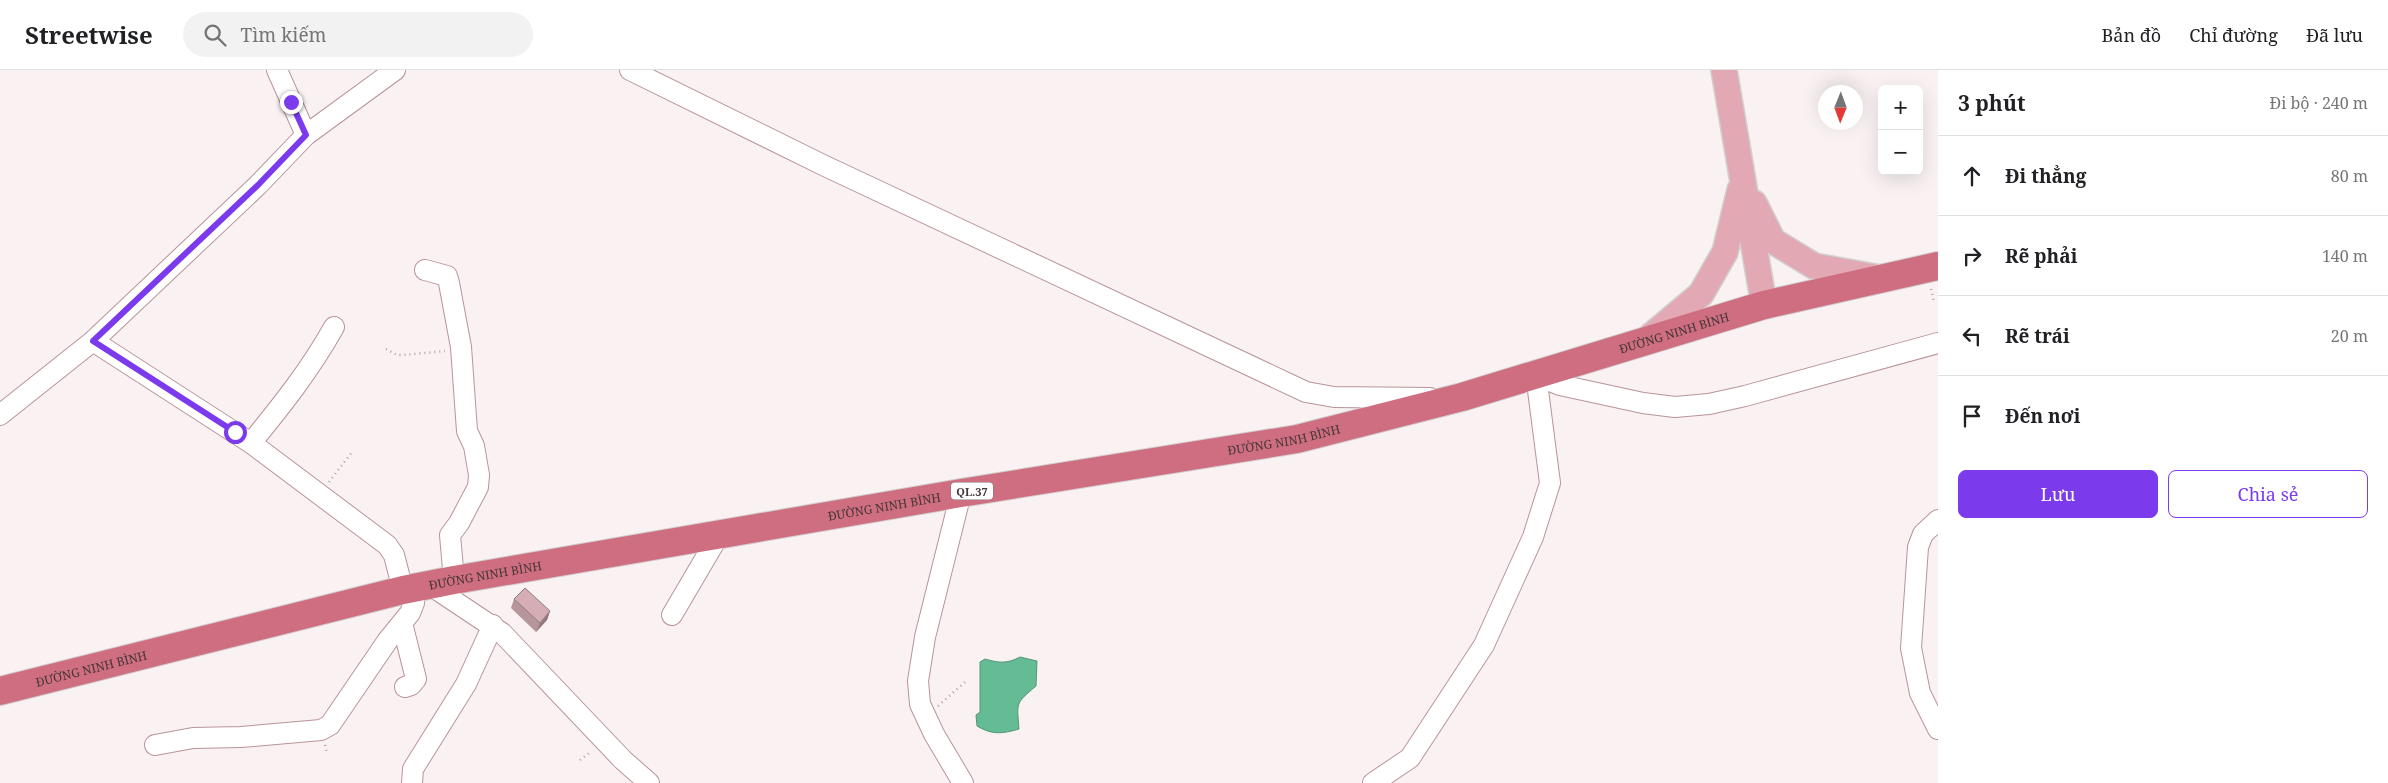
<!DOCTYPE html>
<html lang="vi">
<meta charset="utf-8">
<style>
body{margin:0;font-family:"Noto Serif",serif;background:#f2f2f2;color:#202124}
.controls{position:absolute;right:15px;top:15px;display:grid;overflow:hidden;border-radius:8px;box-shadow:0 5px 20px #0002}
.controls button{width:45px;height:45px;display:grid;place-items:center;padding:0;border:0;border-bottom:1px solid #e0e0e0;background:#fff;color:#202124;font:25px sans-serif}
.compass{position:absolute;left:1818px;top:15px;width:45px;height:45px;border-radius:50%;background:#fff;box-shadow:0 5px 20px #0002;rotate:181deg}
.stop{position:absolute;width:15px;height:15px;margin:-11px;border:4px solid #7c3aed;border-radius:50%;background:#fff}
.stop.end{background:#7c3aed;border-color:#fff;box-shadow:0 1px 5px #0008}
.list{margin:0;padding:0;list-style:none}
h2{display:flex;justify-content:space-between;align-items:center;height:65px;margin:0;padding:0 20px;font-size:21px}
h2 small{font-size:16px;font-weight:400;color:#757577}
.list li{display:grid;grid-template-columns:32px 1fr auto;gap:15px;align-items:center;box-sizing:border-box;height:80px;padding:0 20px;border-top:1px solid #e0e0e0}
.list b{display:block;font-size:19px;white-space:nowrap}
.list em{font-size:16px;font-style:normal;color:#757577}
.actions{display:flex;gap:10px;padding:15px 20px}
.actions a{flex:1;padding:11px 0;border:1px solid #7c3aed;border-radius:8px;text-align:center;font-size:18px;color:#7c3aed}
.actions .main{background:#7c3aed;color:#fff}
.icon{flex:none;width:28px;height:28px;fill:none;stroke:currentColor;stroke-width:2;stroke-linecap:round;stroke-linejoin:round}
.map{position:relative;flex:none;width:1938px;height:713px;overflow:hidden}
header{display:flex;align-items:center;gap:30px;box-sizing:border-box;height:70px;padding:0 25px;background:#fff;border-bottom:1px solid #e0e0e0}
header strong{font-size:24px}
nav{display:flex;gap:28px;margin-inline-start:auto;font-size:18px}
.search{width:350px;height:45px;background:#f2f2f2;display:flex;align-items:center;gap:12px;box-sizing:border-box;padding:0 18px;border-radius:28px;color:#757577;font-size:19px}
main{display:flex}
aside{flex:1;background:#fff}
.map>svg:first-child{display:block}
.water{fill:#63bc94;stroke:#5a9478}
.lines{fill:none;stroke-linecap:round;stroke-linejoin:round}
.minor-casing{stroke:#b99499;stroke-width:22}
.major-casing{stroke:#d2cfcf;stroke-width:28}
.highway-casing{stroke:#d2cfcf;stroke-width:30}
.path{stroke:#aea3a5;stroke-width:2.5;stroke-dasharray:1 4;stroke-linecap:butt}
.minor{stroke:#fff;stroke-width:20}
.major{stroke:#e2a8b3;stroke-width:25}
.highway{stroke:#cf6e81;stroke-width:28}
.wall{fill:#b6969b}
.shaded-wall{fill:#947a7e}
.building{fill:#d4aeb4;stroke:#947a7e}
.route{stroke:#7c3aed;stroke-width:6}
.labels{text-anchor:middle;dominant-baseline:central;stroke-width:4;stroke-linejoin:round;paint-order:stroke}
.shield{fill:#fff;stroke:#7d7274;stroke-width:1}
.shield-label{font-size:11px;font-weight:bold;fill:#453638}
.street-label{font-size:12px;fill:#453638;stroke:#fff}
</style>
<header>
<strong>Streetwise</strong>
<div class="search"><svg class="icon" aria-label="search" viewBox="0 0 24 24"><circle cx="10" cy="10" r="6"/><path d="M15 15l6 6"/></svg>Tìm kiếm</div>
<nav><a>Bản đồ</a><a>Chỉ đường</a><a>Đã lưu</a></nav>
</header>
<main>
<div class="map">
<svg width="1938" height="713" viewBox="0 0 1938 713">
<rect width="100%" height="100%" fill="#f9f1f2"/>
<path class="water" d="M1020,587L1037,591L1036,616C1015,634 1017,632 1019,659C1002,664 992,665 977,656L976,645L980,642V592L985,589C999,593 1007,594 1020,587Z"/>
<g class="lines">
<defs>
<path id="minor" d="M277,0L306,65
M630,0L823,95L1306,322L1334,327L1430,328
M425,200L447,206L449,213L461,277L467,361L474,376L479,405L478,417L459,453L450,465L454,510
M93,271L251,373L387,475L394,485L403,520
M1544,303L1550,311L1560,315L1643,333L1675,337L1709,334L1745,326L1938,273
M0,345L93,271L258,115L306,65L395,0
M251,373C282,335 310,300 334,257
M961,423L925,567L918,611L920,634L934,664L963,713
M1938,450L1923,464L1918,477L1911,578L1920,623L1938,659
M430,515L502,563L623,690L649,713
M672,545L719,465
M402,553L416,609L411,615L405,617
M155,675L193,668L241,667L321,660L330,655L388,570L410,543L414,533L415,518
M412,713L413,699L466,614L493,555
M1373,713L1410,688L1484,575L1533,467L1550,413L1536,305"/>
<path id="major" d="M1724,0L1764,235
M1754,133L1773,171L1814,196L1880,208
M1645,271L1701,224L1725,182L1740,120"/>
<g id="highway">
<path id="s1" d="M0,621L403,520L454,510L961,423L1297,369L1462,327L1764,235L1938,196"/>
</g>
</defs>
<use href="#minor" class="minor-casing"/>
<use href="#major" class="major-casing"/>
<use href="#highway" class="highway-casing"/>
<path class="path" d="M1931,219L1934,232
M386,279L397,285H403L445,281
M329,412L352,382
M938,636L965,612
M325,675L327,683
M580,690L592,681"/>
<use href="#minor" class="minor"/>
<use href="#major" class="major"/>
<use href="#highway" class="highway"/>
</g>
<path class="wall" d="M514,529L550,541L547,550L536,562L511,538Z"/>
<path class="shaded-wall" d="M550,541L547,550L536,562L540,553Z"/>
<path class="building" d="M525,518L550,541L540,553L514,529Z"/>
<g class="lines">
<path class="route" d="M235,362L93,271L258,115L306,65L291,32"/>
</g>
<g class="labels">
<rect class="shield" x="951" y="412.5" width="42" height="17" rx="4"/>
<g class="shield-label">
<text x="972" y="421">QL.37</text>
</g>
<g class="street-label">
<text stroke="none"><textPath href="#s1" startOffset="1714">ĐƯỜNG NINH BÌNH</textPath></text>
<text stroke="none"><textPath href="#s1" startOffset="1309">ĐƯỜNG NINH BÌNH</textPath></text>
<text stroke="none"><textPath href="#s1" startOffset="904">ĐƯỜNG NINH BÌNH</textPath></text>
<text stroke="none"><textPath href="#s1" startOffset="499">ĐƯỜNG NINH BÌNH</textPath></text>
<text stroke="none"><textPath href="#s1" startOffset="94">ĐƯỜNG NINH BÌNH</textPath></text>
</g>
</g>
</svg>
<div class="controls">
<button>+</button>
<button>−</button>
</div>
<svg class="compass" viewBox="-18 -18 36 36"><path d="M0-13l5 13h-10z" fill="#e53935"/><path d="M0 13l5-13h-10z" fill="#757577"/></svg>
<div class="stop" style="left:235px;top:362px"></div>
<div class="stop end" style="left:291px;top:32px"></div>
</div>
<aside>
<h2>3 phút<small>Đi bộ · 240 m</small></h2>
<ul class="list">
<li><svg class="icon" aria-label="ahead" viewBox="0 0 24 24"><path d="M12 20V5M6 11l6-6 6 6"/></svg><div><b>Đi thẳng</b></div><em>80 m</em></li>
<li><svg class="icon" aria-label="right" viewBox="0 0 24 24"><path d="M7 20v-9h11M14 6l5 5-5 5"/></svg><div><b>Rẽ phải</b></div><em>140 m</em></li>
<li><svg class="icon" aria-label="left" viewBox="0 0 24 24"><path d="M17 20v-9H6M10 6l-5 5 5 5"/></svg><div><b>Rẽ trái</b></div><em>20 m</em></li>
<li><svg class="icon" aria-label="arrive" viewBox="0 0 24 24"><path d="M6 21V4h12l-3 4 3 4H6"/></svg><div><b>Đến nơi</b></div></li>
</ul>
<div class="actions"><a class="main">Lưu</a><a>Chia sẻ</a></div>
</aside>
</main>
